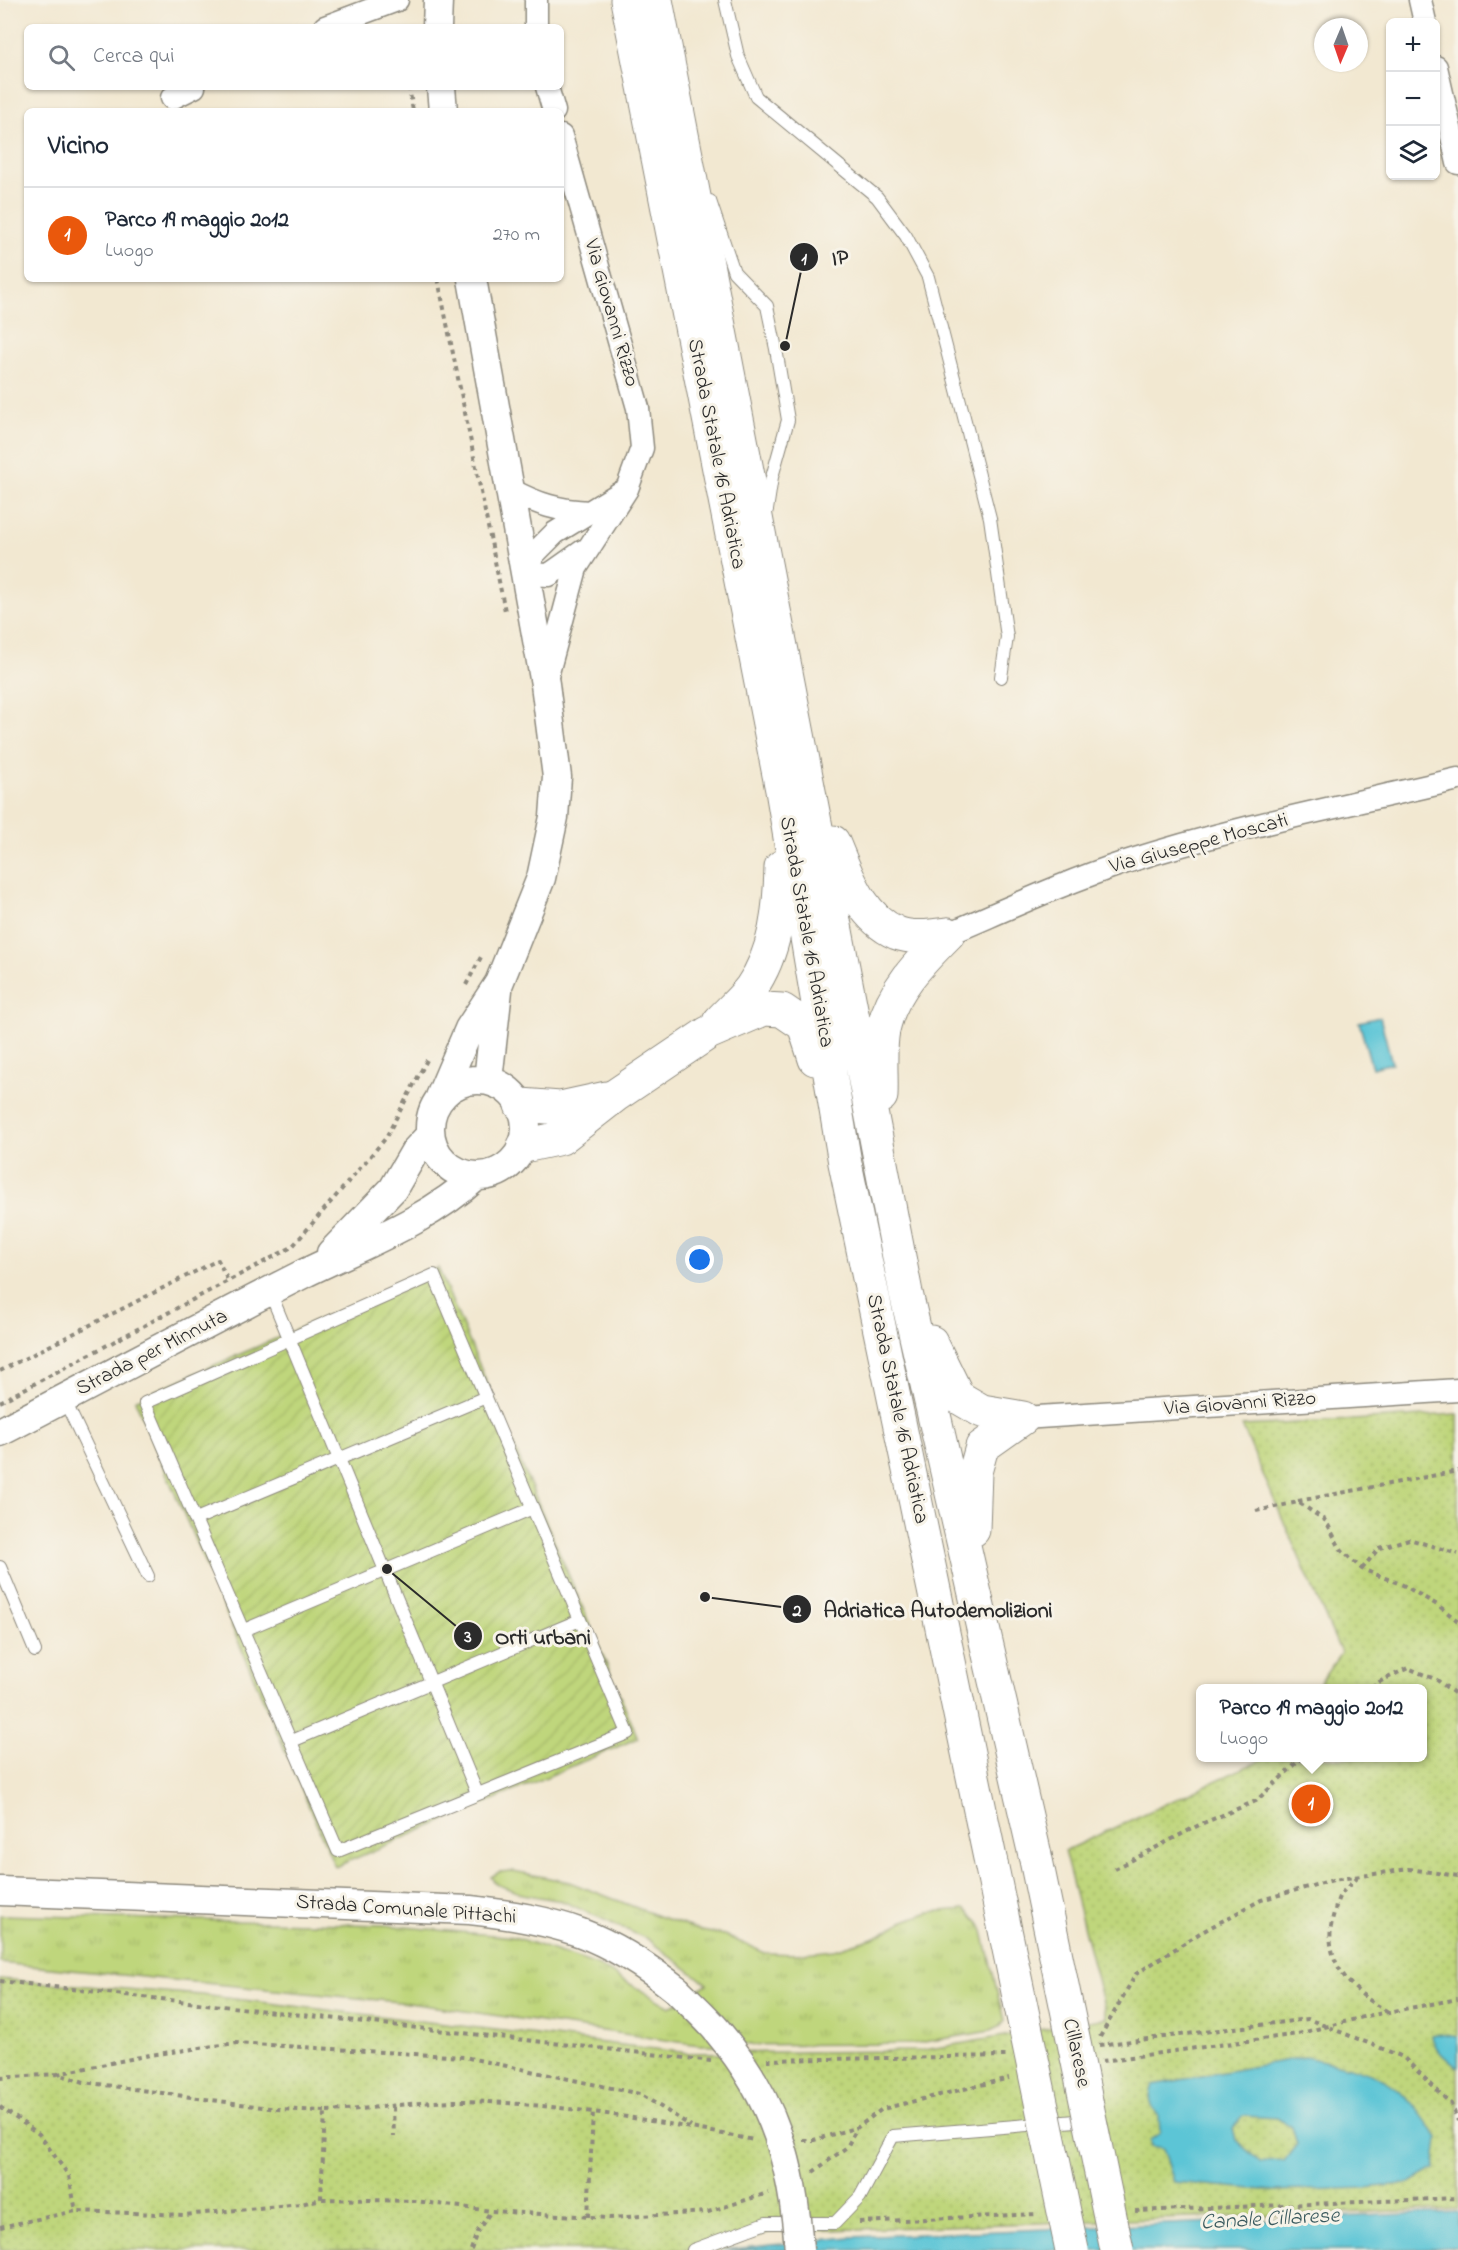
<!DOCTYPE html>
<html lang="it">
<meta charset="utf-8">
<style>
body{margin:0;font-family:"Indie Flower",sans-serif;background:#f2f2f3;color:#1f2937}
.controls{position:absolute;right:18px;top:18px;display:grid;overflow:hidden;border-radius:9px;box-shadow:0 2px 4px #0004}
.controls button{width:54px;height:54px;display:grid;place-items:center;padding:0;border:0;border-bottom:2px solid #e0e1e3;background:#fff;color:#1f2937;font:30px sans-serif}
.compass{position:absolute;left:1314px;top:18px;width:54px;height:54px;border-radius:50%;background:#fff;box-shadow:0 2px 4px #0004;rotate:182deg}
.you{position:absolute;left:700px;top:1260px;width:21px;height:21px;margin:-15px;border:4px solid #fff;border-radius:50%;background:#1a73e8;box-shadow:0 0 0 9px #1a73e833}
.badge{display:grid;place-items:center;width:39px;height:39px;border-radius:50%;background:#ea580c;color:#fff;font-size:20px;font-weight:700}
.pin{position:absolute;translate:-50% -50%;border:3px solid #fff;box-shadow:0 2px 6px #0006}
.popup{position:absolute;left:1196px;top:1684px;width:231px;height:78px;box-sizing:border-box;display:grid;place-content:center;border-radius:9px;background:#fff;filter:drop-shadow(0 2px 4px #0005);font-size:20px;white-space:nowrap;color:#747a83}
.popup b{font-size:22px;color:#1f2937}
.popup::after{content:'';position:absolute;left:50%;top:100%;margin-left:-12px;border:12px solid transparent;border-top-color:#fff}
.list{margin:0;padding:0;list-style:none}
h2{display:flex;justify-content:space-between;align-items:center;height:78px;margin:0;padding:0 24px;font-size:26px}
h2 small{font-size:20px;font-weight:400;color:#747a83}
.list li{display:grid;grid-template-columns:39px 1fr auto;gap:18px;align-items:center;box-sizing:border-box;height:96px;padding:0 24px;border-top:2px solid #e0e1e3}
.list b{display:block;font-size:22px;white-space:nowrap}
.list p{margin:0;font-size:20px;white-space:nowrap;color:#747a83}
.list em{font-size:20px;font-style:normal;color:#747a83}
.icon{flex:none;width:33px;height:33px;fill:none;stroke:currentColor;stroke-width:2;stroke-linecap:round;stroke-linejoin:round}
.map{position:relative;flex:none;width:1458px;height:2250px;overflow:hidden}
.search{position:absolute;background:#fff;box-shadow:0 2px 4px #0004;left:24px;top:24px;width:540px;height:66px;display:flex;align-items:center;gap:15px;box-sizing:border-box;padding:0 21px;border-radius:9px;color:#747a83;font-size:22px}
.panel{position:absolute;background:#fff;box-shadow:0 2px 4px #0004;left:24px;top:108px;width:540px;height:174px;border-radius:9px}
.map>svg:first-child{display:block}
.grass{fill:url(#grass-tufts);stroke:#758053;stroke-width:1.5}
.park{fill:url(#park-dots);stroke:#758053;stroke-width:1.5}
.garden{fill:url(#garden-furrows);stroke:#758053;stroke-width:1.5}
.water{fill:#5bc5d6;stroke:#437880;stroke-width:1.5;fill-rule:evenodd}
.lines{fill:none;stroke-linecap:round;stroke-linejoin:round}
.service-casing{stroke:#8e8a7e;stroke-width:14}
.minor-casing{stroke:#8e8a7e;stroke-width:25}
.tertiary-casing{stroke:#8e8a7e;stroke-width:31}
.trunk-casing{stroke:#8e8a7e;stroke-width:35}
.path{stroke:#8e8a7e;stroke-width:4;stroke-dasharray:4.5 4.5;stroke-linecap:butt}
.service{stroke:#fff;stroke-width:12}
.minor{stroke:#fff;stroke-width:22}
.tertiary{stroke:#fff;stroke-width:28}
.trunk{stroke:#fff;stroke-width:33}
.tertiary-bridge-casing{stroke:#8e8a7e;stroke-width:31;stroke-linecap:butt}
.trunk-bridge-casing{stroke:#8e8a7e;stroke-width:35;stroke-linecap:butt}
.tertiary-bridge{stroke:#fff;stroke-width:28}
.trunk-bridge{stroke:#fff;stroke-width:33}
.labels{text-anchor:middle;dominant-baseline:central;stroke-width:6;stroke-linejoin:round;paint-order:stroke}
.street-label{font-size:21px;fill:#2b2b2b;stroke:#f7f3e8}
.water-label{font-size:22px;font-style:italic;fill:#39595e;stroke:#f7f3e8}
.leader{fill:none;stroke:#2b2b2b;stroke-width:2}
.callout-dot{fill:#2b2b2b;stroke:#f7f3e8;stroke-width:2}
.mark-label{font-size:18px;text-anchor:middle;font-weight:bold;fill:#fff}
.callout-label{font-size:22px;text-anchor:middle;font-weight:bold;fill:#2b2b2b;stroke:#f7f3e8;stroke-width:6;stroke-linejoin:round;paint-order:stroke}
</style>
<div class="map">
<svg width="1458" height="2250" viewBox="0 0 1458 2250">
<defs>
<pattern id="grass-tufts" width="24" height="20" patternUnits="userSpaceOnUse" patternTransform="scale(1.5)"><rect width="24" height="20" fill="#bfd67b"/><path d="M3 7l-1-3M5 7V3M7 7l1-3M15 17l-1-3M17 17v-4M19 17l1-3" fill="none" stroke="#a4b86a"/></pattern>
<pattern id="park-dots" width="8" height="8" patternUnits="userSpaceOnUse" patternTransform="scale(1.5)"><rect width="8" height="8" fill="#bfd67b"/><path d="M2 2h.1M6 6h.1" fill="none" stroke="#a4b86a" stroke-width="1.8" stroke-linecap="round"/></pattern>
<pattern id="garden-furrows" width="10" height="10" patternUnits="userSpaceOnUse" patternTransform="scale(1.5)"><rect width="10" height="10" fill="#bfd67b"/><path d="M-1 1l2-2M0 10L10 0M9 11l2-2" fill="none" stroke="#a4b86a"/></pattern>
</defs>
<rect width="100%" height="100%" fill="#f7f3e8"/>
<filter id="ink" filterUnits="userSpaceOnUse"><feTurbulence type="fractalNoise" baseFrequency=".0167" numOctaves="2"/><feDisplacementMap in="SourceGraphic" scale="12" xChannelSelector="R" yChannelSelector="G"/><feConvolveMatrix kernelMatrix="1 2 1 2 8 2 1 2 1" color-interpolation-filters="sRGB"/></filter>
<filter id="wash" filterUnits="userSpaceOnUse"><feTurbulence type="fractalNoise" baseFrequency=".008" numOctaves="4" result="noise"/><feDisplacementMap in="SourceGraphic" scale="24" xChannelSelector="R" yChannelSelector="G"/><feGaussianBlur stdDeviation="1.35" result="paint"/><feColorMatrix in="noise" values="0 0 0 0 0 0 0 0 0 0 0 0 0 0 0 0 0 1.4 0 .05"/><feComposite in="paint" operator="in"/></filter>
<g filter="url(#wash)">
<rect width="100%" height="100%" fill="#f2e8d1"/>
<path class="grass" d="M513,1871L569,1882L658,1916L701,1931L724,1935L765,1953L796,1954L835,1950L876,1937L902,1922L929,1912L965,1909L979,1922L983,1931L1004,2021L999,2027L990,2031L912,2044L700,2045L409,2003L0,1963V1915L384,1925L514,1937L597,1965L670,2007L707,1984L647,1939L562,1901L522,1894L496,1884L491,1877L499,1872Z"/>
<path class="park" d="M1458,1414V2209L769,2232L719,2250H0V1979L201,1995L688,2053L919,2051L1107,2018L1064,1851L1265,1758H1422V1688H1316L1341,1653L1242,1426Z"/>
<path class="garden" d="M438,1268L638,1738L335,1867L135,1400Z"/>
<path class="water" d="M1380,1017L1392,1063L1372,1068L1359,1022Z
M1438,2034L1458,2037V2068C1448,2060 1433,2049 1432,2035Z
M1305,2057C1333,2063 1374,2070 1397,2089C1414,2102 1426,2121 1438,2139L1434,2169L1410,2183L1366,2188L1275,2191L1174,2182L1163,2148L1151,2146L1150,2140L1160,2133L1159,2116C1150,2107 1148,2096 1153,2085ZM1243,2116L1277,2118L1292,2127L1297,2144L1284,2161L1260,2162L1236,2140L1233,2128Z
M1458,2212V2247L1381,2250H724L851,2237Z"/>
</g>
<g filter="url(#ink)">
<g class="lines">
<defs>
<path id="service" d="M725,0L738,56L756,97L877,197L906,236L928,277L990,518L1007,637L1001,677
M710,201L734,272L767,306L776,349L788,420L772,477L767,510
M434,1275L628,1733L338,1851L145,1403Z
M270,1292L477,1793
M64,1399L148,1576
M196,1519L486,1397
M0,1567L35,1651
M244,1630L533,1508
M292,1741L580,1620
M693,2250L766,2223H835L860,2197L893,2136L1088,2120"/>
<path id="minor" d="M536,0V27
M1420,0L1425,22
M325,27L397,0
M1436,67L1458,163
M547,87L554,111
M172,98L194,87
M511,490C537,504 559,511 590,512
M583,551L549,575L526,574L533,555L555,533L625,490
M546,680L576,568L627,489L642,448L638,408L561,136
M948,934C1007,909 1065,882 1126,862C1234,827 1348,805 1458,779
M1023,1418L1458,1390"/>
<path id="tertiary" d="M437,27L438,0
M441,87L443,111
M430 1128a48 48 0 1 1 96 0a48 48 0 1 1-96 0Z
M488,1080L498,990
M440,1097L469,1029L499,983L541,878L554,817L557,777L545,684L472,279
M331,1253L393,1189L415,1151L430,1135
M0,1432C101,1380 202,1325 303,1274C362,1245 428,1221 477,1176
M0,1891L470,1910C560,1920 606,1934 677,1990"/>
<path id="trunk" d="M627,0L782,790L845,1163L991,1863
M656,0L906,1293L1035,1855
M833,842C847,875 860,917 897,933C912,939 932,936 948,934
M719,1022C729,1011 742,1000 751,988C776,952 780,909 781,867
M881,1096C882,1075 879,1051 883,1030C891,991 921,961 948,934
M521,1105L560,1108L606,1098
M524,1146L561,1138L616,1095L708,1033L764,1009L782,1010L804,1025L815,1059
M931,1342L958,1397L982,1411L1023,1418
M973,1530L975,1472L982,1447L1023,1418"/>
</defs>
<use href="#service" class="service-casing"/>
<use href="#minor" class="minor-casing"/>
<use href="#tertiary" class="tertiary-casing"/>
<use href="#trunk" class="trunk-casing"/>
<path class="path" d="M409,87L413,111
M438,279L505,611
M466,985L481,957
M0,1371L218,1260L228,1281
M0,1402L292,1247L385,1139L428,1058
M1298,1501L1458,1471
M1256,1511L1298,1502L1326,1521L1341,1550L1362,1569L1403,1585L1439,1606L1458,1621
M1362,1569L1379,1548L1409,1539L1458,1554
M1372,1688L1379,1682L1408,1668L1437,1680L1458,1696
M1115,1869L1201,1824L1256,1801L1302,1758
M1357,1877C1352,1883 1345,1889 1340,1895C1337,1900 1336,1907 1334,1913C1320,1959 1349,1990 1387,2011
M0,1981L712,2061
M1100,2037L1136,1974L1200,1933L1261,1900L1333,1880L1409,1869L1458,1876
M1099,2045L1308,2019L1403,2057L1451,2104L1458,2121
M767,2060L1006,2056
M1102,2061L1298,2034L1367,2016L1458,1999
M57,2074L150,2055L236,2043L464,2057L640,2094L691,2126
M0,2078L57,2074L84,2082L276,2109L325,2111
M0,2107L39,2134L69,2176L76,2211
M393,2107L394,2137
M803,2140H814L858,2127L882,2109L1009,2078
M813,2172L847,2147L857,2128
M322,2199L416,2201L491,2211
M1135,2211L1458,2198
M588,2217L593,2111
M859,2222L1038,2214
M0,2227L76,2211L184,2215L301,2204L321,2199L325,2111C370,2110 416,2101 461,2101C560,2103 656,2121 754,2140
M471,2250L477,2232L491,2211L609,2218L708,2212L768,2193"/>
<use href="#service" class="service"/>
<use href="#minor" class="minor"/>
<use href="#tertiary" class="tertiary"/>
<use href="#trunk" class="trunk"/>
<defs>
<path id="tertiary-bridge" d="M677,1990C691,2004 707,2018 719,2033C775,2100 793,2165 799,2250"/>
<path id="trunk-bridge" d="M1035,1855L1117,2250
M991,1863L1072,2250"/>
</defs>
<use href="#tertiary-bridge" class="tertiary-bridge-casing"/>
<use href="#trunk-bridge" class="trunk-bridge-casing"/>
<use href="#tertiary-bridge" class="tertiary-bridge"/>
<use href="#trunk-bridge" class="trunk-bridge"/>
</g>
</g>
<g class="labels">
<g class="street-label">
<text transform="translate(611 313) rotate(74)">Via Giovanni Rizzo</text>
<text transform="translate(716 454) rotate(79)">Strada Statale 16 Adriatica</text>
<text transform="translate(1199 844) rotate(-15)">Via Giuseppe Moscati</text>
<text transform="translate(806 932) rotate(80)">Strada Statale 16 Adriatica</text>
<text transform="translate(152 1353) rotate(-27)">Strada per Minnuta</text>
<text transform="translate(1240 1404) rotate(-4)">Via Giovanni Rizzo</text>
<text transform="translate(897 1409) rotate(78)">Strada Statale 16 Adriatica</text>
<text transform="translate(406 1910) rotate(4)">Strada Comunale Pittachi</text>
<text transform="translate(1076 2053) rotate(78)">Cillarese</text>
</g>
<g class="water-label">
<text transform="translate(1270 2220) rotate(-3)">Canale Cillarese</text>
</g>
</g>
<path class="leader" d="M785 346L804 257M705 1597L797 1609M387 1569L468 1636"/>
<g class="callout-dot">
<circle cx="785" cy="346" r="6"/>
<circle cx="705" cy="1597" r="6"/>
<circle cx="387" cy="1569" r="6"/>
<circle cx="804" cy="257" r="15"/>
<circle cx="797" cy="1609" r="15"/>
<circle cx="468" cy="1636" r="15"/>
</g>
<g class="mark-label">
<text x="804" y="264">1</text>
<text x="797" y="1616">2</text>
<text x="468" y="1642">3</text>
</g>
<g class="callout-label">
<text x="840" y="265">IP</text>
<text x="938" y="1617">Adriatica Autodemolizioni</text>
<text x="543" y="1644">Orti urbani</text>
</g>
</svg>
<div class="controls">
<button>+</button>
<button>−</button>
<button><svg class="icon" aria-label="layers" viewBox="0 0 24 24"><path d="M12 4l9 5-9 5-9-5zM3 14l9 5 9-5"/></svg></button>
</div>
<svg class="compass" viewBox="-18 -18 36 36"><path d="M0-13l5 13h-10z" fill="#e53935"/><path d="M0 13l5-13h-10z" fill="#747a83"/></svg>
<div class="you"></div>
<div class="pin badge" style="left:1311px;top:1804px">1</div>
<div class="popup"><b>Parco 19 maggio 2012</b>Luogo</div>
<div class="search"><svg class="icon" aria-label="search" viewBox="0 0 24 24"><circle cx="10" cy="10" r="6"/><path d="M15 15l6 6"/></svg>Cerca qui</div>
<section class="panel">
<h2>Vicino<small></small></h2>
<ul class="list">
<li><span class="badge">1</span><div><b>Parco 19 maggio 2012</b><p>Luogo</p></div><em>270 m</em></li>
</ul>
</section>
</div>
